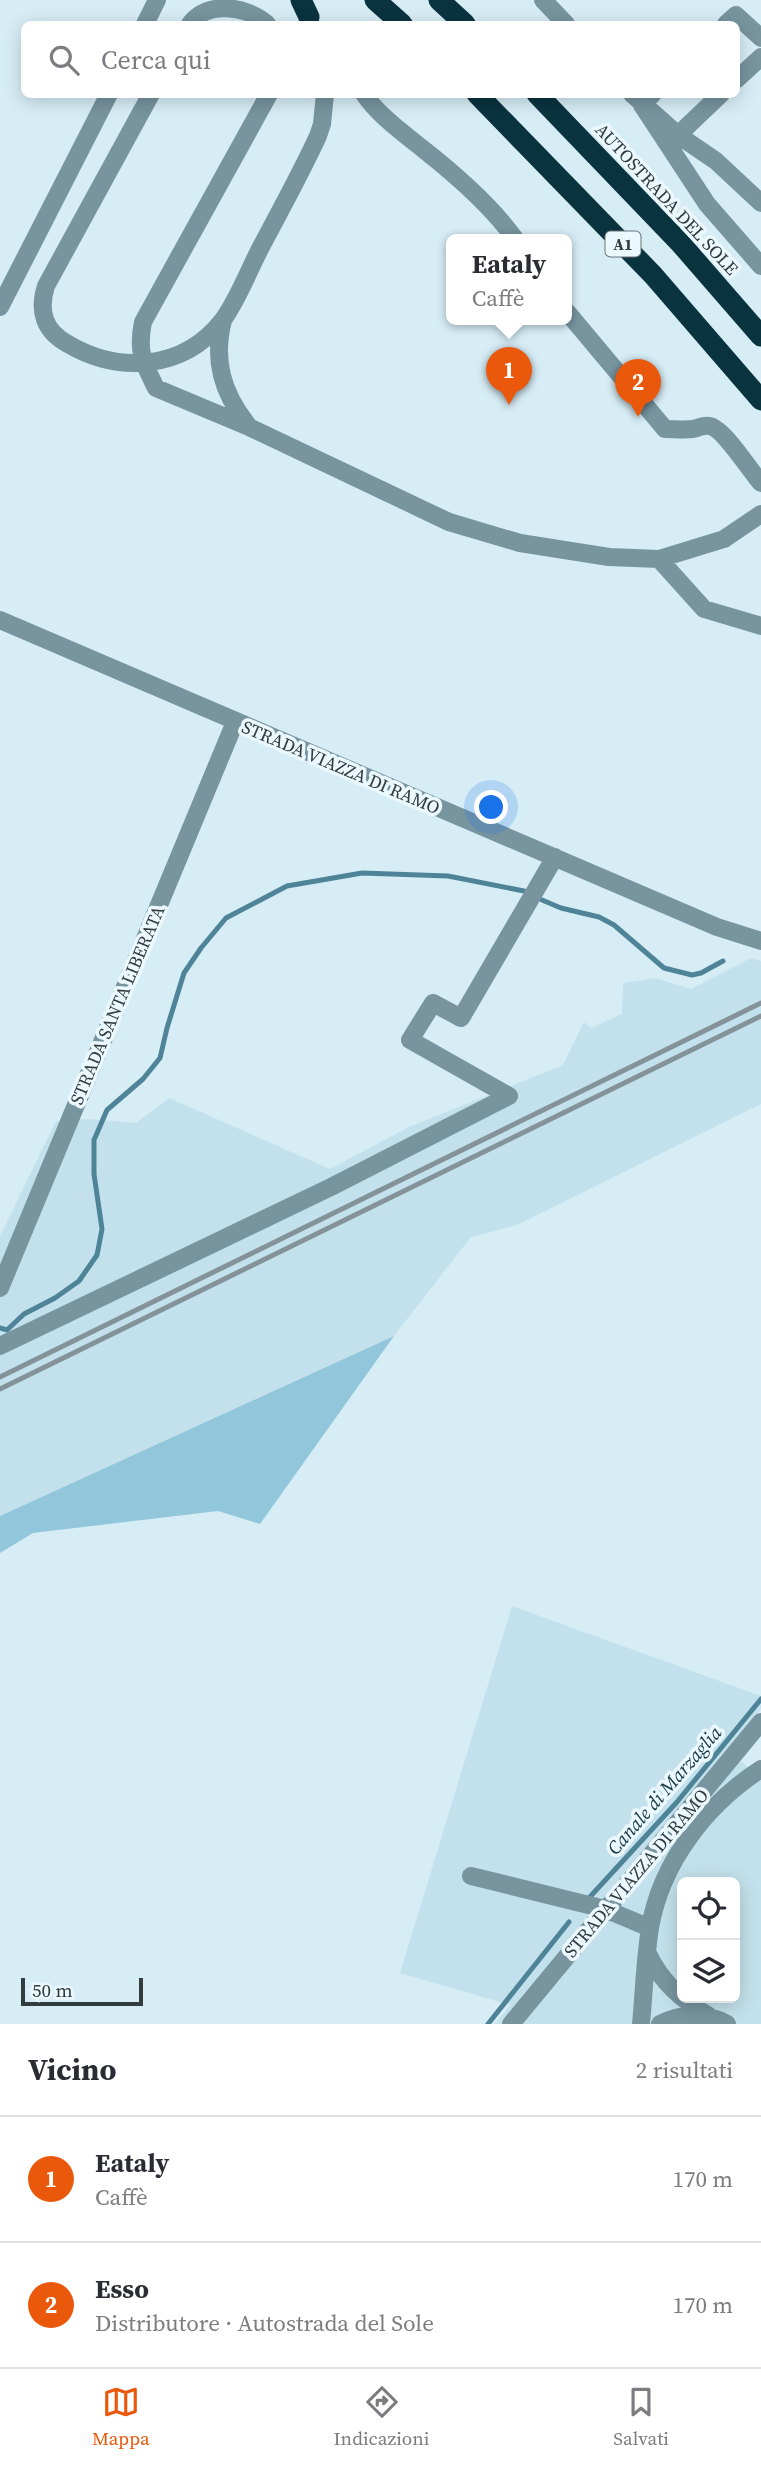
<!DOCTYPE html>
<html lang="it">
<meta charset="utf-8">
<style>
body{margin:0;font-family:"Source Serif 4",serif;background:#f2f2f3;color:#2b2b33}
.controls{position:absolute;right:21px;bottom:21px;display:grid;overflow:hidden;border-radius:10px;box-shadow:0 4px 18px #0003}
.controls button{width:63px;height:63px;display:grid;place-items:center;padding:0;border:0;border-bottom:2px solid #e1e1e2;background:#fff;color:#2b2b33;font:35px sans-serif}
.scale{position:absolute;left:21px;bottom:18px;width:122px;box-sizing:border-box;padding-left:7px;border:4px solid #323b3e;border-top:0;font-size:19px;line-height:24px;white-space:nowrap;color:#323b3e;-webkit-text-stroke:5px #ebf8fe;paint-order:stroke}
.you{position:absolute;left:492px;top:808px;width:24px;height:24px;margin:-18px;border:5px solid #fff;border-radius:50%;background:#1a73e8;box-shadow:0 0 0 10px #1a73e833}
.badge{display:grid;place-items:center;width:46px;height:46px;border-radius:50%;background:#ea580c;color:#fff;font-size:23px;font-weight:700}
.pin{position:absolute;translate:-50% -58px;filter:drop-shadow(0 2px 4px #0008)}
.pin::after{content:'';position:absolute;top:37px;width:24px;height:21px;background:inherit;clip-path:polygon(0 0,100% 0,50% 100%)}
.popup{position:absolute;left:446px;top:234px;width:126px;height:91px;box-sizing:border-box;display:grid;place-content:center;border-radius:10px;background:#fff;filter:drop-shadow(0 2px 5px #0005);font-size:23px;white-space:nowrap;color:#7c7c81}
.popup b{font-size:26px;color:#2b2b33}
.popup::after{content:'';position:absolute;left:50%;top:100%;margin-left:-14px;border:14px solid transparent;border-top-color:#fff}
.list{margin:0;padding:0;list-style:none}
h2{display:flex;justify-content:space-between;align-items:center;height:91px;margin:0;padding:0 28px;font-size:30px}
h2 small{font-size:23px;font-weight:400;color:#7c7c81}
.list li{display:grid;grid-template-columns:46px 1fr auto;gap:21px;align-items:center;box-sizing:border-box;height:126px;padding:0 28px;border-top:2px solid #e1e1e2}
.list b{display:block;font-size:26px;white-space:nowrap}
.list p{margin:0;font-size:23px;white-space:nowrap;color:#7c7c81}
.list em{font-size:23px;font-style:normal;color:#7c7c81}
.icon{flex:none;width:38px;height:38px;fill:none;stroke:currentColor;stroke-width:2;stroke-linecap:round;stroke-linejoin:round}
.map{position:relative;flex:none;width:761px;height:2024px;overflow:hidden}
.search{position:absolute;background:#fff;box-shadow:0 4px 18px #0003;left:21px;right:21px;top:21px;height:77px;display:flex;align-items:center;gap:18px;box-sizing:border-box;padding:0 24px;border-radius:10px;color:#7c7c81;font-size:26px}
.sheet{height:343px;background:#fff}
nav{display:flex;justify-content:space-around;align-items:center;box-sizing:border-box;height:98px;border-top:2px solid #e1e1e2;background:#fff;font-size:19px;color:#7c7c81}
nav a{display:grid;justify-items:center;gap:4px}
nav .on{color:#ea580c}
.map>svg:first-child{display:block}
.built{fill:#c3e1ec;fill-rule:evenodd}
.green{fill:#92c6da}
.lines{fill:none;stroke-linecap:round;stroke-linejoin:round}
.stream{stroke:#4f8498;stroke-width:5}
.minor{stroke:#77949f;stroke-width:18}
.highway{stroke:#0a3340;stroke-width:21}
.rail{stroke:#849399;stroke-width:5}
.labels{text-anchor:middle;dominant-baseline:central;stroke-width:7;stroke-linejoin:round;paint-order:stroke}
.shield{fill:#ebf8fe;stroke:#6a7478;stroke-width:2}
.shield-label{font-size:16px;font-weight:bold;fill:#323b3e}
.street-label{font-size:18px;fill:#323b3e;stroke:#ebf8fe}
.water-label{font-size:19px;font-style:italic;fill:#163844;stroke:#ebf8fe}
</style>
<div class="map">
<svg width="761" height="2024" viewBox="0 0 761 2024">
<rect width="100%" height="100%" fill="#d7edf6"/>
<path class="built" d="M751,958L761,961V1104L517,1225L471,1237L394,1336L0,1516V1236L56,1121L88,1119L136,1123L169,1098L330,1169L409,1127L563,1065L584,1022L591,1028L622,1014L623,983L655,978L691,989Z
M512,1606L761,1696V1709L726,1751L761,1776V2024H495L510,2005L400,1973ZM682,1882H735V1998H682Z"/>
<path class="green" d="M394,1336L260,1524L218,1511L33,1533L0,1553V1516Z"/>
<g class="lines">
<path class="stream" d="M542,900L561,908L599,917L614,925L664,968L692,975L701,973L723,961
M0,1328L7,1330L24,1314L55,1298L79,1281L97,1255L102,1229L94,1174V1140L107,1110L143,1079L160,1058L167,1028L184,973L201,948L226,918L287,886L362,873L448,876L524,891
M588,1899L677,1802L761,1699
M488,2024L569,1922"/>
<path class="minor" d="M543,0L566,24
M145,24L157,0
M190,24C207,0 247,6 267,24
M726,24L736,15L761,38
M736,80L761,57
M151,94L46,286C38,311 44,331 68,344C119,374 183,370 222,321C237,302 250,267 262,245C281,209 301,173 318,136L322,124L325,94
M269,94L143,322C137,351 143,362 156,388L249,427L449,522L520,543L609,557L659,559L724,539L761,514
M364,94C379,116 402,132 423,149C456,175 491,205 515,239
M632,94L678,135L716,161L761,203
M653,94L642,105L707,204L761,266
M678,135L721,94
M0,307L109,94
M567,312L665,429C674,429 684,430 693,429C698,428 704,425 709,426C723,427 750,471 761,483
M223,320C213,360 222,392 247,424
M659,559L704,609L761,626
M0,620L717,927L761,941
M0,1288L235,722
M0,1346L331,1187L509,1096L410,1040L433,1003L461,1018L555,857
M471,1876L605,1909L650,1928
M648,1954C662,1983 682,2000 709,2016
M511,2024L761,1722
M641,2024C644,1992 645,1959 650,1928C661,1862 707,1804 761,1769
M660,2024C681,2013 705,2012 727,2024"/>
<path class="highway" d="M301,0L309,17
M375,0L402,24
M439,0L465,24
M477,94L653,275L761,400
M537,94L681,244L761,336"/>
<path class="rail" d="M0,1377L761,1003
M0,1389L761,1016"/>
</g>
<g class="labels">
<rect class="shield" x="605.5" y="231.5" width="35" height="25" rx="5"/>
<g class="shield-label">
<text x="623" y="244">A1</text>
</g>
<g class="street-label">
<text transform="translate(667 199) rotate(47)">AUTOSTRADA DEL SOLE</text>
<text transform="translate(341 767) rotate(23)">STRADA VIAZZA DI RAMO</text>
<text transform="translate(117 1005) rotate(-67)">STRADA SANTA LIBERATA</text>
<text transform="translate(636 1873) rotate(-50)">STRADA VIAZZA DI RAMO</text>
</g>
<g class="water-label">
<text transform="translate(664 1790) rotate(-49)">Canale di Marzaglia</text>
</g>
</g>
</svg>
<div class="controls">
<button><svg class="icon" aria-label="locate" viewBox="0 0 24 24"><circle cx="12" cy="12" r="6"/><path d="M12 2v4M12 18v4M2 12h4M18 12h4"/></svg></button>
<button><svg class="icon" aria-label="layers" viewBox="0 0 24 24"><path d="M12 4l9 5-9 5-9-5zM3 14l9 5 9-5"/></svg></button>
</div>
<div class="scale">50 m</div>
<div class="you"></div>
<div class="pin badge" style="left:509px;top:405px">1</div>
<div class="popup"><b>Eataly</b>Caffè</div>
<div class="pin badge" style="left:638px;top:417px">2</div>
<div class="search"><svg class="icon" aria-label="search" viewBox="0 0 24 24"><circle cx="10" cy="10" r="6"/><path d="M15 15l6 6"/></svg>Cerca qui</div>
</div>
<section class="sheet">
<h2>Vicino<small>2 risultati</small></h2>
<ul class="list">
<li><span class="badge">1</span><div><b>Eataly</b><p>Caffè</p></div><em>170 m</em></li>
<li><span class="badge">2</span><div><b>Esso</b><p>Distributore · Autostrada del Sole</p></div><em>170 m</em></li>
</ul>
</section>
<nav>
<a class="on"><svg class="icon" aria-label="map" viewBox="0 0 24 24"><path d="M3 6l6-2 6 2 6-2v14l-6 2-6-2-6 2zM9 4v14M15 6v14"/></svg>Mappa</a>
<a><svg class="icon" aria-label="directions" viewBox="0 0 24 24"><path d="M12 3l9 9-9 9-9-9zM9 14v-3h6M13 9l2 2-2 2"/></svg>Indicazioni</a>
<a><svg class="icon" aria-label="saved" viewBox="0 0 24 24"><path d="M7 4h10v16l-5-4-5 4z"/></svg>Salvati</a>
</nav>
